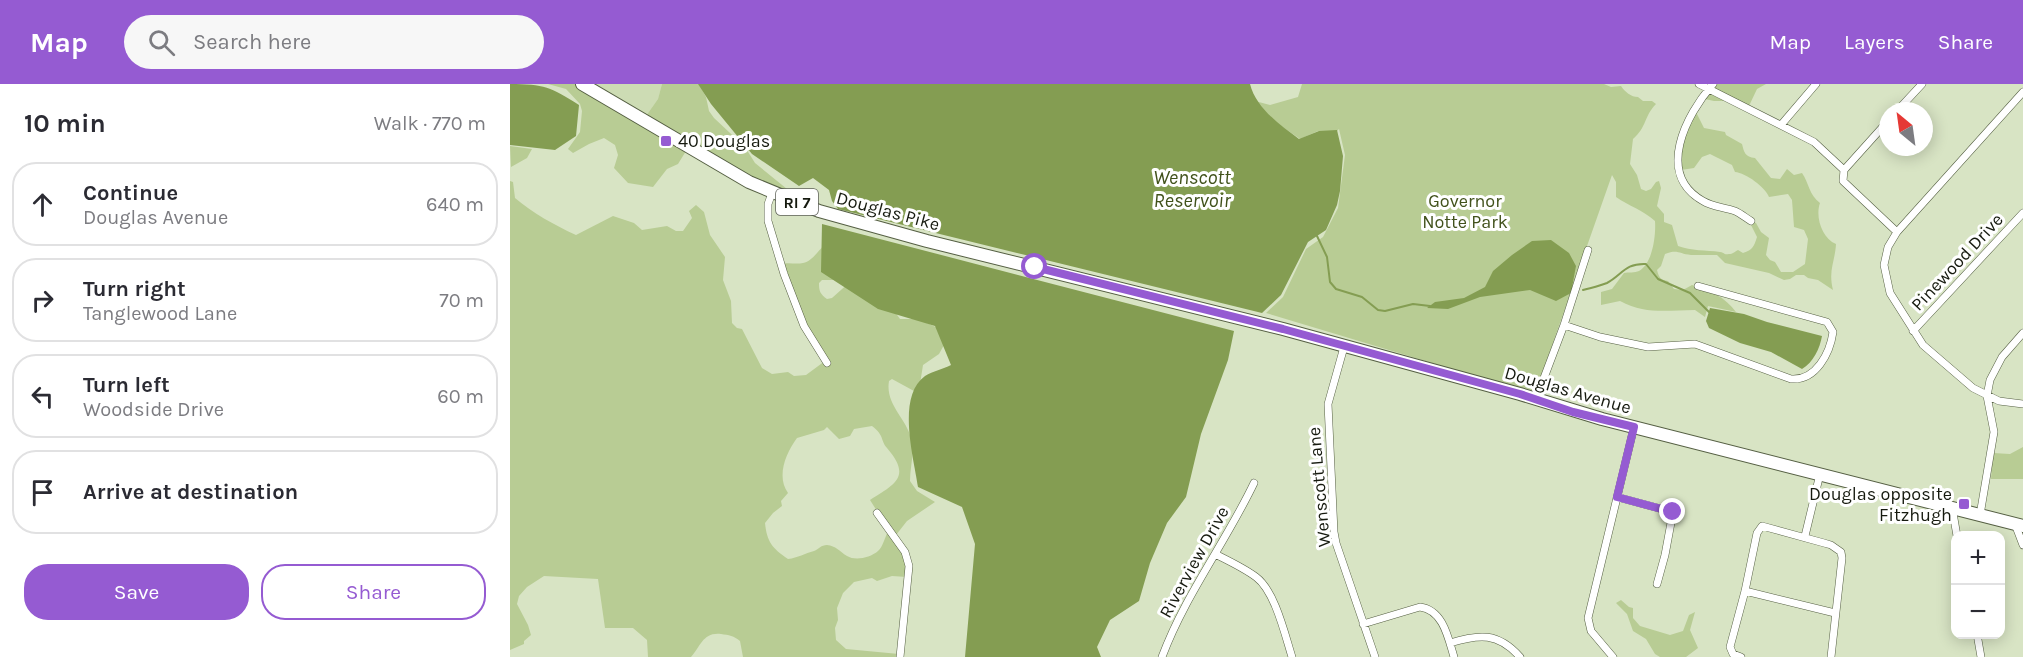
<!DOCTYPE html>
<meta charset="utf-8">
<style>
body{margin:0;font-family:Karla,sans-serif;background:#f7f7f7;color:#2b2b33}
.controls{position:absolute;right:18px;bottom:18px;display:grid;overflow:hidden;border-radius:12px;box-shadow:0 3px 15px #0003}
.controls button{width:54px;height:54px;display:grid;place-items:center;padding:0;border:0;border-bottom:2px solid #e1e1e2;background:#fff;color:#2b2b33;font:30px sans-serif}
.compass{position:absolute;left:1369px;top:18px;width:54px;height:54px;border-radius:50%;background:#fff;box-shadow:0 3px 15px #0003;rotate:331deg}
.stop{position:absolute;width:18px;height:18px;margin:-14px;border:4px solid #955bd2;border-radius:50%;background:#fff}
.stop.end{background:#955bd2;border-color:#fff;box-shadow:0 2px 6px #0008}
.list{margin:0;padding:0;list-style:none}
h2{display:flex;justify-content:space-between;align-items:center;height:78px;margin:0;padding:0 24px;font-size:26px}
h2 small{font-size:20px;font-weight:400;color:#7c7c81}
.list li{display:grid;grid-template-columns:39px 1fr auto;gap:18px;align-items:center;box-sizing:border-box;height:84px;margin:0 12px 12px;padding:0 12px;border:2px solid #e1e1e2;border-radius:24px}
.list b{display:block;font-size:22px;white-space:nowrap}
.list p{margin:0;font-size:20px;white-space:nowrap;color:#7c7c81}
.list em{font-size:20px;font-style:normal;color:#7c7c81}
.actions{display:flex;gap:12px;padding:18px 24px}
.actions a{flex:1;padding:14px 0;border:2px solid #955bd2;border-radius:24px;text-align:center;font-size:21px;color:#955bd2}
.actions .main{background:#955bd2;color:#fff}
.icon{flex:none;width:33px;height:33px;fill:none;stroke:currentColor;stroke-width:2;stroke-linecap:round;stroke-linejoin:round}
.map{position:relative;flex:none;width:1513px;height:573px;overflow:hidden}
header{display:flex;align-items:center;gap:36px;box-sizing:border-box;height:84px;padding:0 30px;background:#955bd2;color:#fff}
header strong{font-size:28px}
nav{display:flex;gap:33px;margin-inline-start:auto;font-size:21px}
.search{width:420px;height:54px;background:#f7f7f7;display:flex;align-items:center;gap:15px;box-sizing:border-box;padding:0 21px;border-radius:33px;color:#7c7c81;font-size:22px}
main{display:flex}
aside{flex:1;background:#fff}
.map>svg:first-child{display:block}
.built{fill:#cddcb4}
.green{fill:#b8cc94;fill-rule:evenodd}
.water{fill:#849d52}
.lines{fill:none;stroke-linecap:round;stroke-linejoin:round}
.stream{stroke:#849d52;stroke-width:2}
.street-casing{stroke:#555f43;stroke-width:8}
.primary-casing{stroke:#555f43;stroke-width:14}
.street{stroke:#fff;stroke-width:7}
.primary{stroke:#fff;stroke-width:12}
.route{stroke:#955bd2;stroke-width:8}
.poi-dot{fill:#955bd2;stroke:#fff;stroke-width:2}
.labels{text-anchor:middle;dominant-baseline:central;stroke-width:6;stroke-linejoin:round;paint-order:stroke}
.shield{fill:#fff;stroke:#5c5f57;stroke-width:1.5}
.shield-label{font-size:16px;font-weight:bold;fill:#161a0f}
.poi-label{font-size:18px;fill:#161a0f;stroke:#fff;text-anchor:start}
.park-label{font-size:18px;fill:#42521c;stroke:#fff}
.street-label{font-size:18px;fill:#161a0f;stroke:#fff}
.water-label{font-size:20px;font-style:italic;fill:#41521b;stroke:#fff}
</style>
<header>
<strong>Map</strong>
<div class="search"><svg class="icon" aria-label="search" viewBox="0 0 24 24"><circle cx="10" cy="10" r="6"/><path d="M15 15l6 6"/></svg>Search here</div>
<nav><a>Map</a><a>Layers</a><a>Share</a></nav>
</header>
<main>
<aside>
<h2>10 min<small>Walk · 770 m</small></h2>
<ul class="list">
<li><svg class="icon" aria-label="ahead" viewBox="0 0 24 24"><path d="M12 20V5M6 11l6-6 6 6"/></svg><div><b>Continue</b><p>Douglas Avenue</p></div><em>640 m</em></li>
<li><svg class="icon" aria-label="right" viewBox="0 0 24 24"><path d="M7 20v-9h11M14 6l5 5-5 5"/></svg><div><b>Turn right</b><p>Tanglewood Lane</p></div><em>70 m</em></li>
<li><svg class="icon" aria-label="left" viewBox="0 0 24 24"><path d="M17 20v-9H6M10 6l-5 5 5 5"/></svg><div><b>Turn left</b><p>Woodside Drive</p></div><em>60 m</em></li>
<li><svg class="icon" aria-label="arrive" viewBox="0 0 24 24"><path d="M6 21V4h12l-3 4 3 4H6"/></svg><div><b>Arrive at destination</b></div></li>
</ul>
<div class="actions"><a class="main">Save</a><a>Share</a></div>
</aside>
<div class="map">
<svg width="1513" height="573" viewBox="0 0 1513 573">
<rect width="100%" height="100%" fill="#d8e4c4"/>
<path class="built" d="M69,0H152L148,15L136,32Z"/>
<path class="green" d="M38,0H69L136,32L148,15L152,0H189L196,13L199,27L204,34L235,63L245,79L277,105L286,108L297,120L176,67L168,80L157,85L143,103L118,99L104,84L108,71L105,61L94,54L79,60L63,69L58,65L70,48L72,27L70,20L56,5Z
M792,0H1094L1101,3L1111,2C1115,8 1121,13 1128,13L1133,17H1142L1146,20C1134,32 1137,43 1123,55L1120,80L1127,91L1131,105L1136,107L1141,105L1146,98L1149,97L1151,104L1147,122L1154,130V138L1162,141L1168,162C1181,167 1196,166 1210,168C1216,169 1213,171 1219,170C1223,170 1224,168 1228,166L1233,169C1243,166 1244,162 1247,153L1239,137L1246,139L1251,148L1259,154L1256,171L1260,176L1265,178L1271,188H1283L1295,180L1298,155L1294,146L1284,143L1282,116L1278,110L1259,113C1255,103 1236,89 1225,88L1222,81L1200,70L1192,73L1184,84L1171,86C1162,69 1173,41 1184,26C1191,17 1201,10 1206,0H1256L1247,5L1238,24L1223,17H1204L1195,15L1185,26L1194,44L1215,48L1216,51L1232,60C1234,68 1235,73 1245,74L1261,94L1270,95L1277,85L1284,91L1292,89C1299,99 1299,111 1310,119C1305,133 1312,154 1326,160C1325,178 1318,186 1323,206L1308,196L1298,194L1294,191H1286L1280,195L1274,196L1259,189L1215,179L1207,171C1198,171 1189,171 1181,171C1169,170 1168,165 1155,170L1151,182L1147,186C1149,194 1151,196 1158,197L1164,205L1173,206L1182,201C1199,205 1216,214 1226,228L1198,222L1195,233L1185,226C1158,226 1136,231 1110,217L1091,221V208L1102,205L1114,189C1118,188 1125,189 1129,187C1143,179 1146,151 1145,137C1133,126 1119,122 1106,113V98L1102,91L1025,310L756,229L773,213L796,165L813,153L828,124L835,71L829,45L821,53L808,47L790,55L754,30L745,17L760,21L788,13Z
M0,62L22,65L17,74L1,83Z
M0,97L3,98L5,114C23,129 44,141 66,151L103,132L124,139L132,146L157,142L166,147H173L182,134L179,127L186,121L194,128L200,151L215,173L213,196L221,217L222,239L227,244L232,245L252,284L262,290L278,288L284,292L296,291L315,277L298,255L292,242L269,181C278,177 284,181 293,179C303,177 307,167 315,161L325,196H312L309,199C309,207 310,210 317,215L322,214L341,197L385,228L390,235H408L428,244L434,261L429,270L413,281L410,300L404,307L382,295L379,297C375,320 396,334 401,354C405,369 400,382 400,397L407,407L425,418L397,437L386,451L397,476V493L382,492L367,497L362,494L344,498L333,509L327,524L328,536L325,544L326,556L336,565L389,570L390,573H233L230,557C224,552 219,551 211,550C193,548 191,562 181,573H138L137,556L123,544H95L88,495L34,492L17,503L9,512L7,520L18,541L21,551L14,557V560L0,566ZM362,342C375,352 370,356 377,364C402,393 385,400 360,416L379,446C375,452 373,463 368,467C360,474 345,477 337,472C329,467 326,462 317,461C311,461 309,465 304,467C295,469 288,474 278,475C262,464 257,458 255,439L263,429L272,422L271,417L278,409C266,392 276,369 287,354L314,346L317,343L329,355L340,352L344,345Z
M1513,363V395H1481L1483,369L1500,370Z
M1111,516L1119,523L1123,524V534L1130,542L1160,551L1173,547L1179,531L1185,528L1180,546L1188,564L1176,573H1150L1145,570L1136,555L1123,547L1117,530L1106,519Z"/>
<path class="water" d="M0,0C34,0 41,3 69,21L66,52L45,66L0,61Z
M188,0H740C746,24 770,41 789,55L809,47L827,46L833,72L830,107L827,121L816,146L798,158L771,211L752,229L328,125L322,117L319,106L303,94L289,102L242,70L201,20Z
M312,140L724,247L718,276L691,350L676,413L657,439L640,479L629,517L600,536L587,563L591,573H455L465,460L452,423L408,403C404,374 386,313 415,292C423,287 433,285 441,281L425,242L368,225L311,188Z
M1041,156L1059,169L1066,182L1061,209L1046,217L1020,206L970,213L938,225L917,224L925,218L954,214L975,203L983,187L1002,171L1022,157Z
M1200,224L1234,230L1257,238L1312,252C1310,264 1303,279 1292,285L1261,268L1230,259L1199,244L1196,237Z"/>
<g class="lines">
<path class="stream" d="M807,152L817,173L820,198L826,205L852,213L868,226L875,227L903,220L920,222
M1073,206C1080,204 1090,202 1097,199C1112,191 1115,179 1136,180L1148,195L1180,209L1199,228"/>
<defs>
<path id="street" d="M1189,0L1304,58L1334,86
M1203,0C1176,31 1145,90 1193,117C1203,123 1214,123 1225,127C1230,129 1236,134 1241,137
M1513,8L1387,148L1378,163L1374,181L1380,209L1413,261L1463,304L1489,317L1513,320
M1387,27L1412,0
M1271,41L1306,0
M1334,86L1333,97L1387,148
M1334,86L1378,37
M262,109L258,120V137L274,190L294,242L317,279
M1054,241L1090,253L1138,263L1185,260L1281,295C1306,297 1320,269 1323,248L1317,238L1188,202
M1403,247L1513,129
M834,263L818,320L824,448L826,459L865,573
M1026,315L1054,241L1078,166
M1107,413L1163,428L1155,471L1147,500
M1442,423L1447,452
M367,429L395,468L399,482L390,573
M1470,431L1484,348L1477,312L1480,296L1492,273L1513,249
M1505,440L1513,461
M1295,452L1310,390
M705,470C719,477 734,484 746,493C765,507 775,551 782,573
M1235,507L1325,529
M853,540L910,523C933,526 938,553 944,573
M1467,550L1471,573
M940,559C969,550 988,548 1010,573
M652,573C675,511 716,458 744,399
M1103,573L1081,547L1078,534L1124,343
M1231,573L1223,570L1220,563L1235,507L1247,449L1252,442L1314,459L1321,461L1331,468L1332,474L1321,573"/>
<path id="primary" d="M72,0L239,98L309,127L417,157L773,245L1010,310L1092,335L1513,442"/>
</defs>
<use href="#street" class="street-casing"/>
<use href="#primary" class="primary-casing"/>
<use href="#street" class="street"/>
<use href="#primary" class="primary"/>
</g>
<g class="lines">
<path class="route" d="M525,183L773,245L1010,310L1063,328L1124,343L1107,413L1163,428"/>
</g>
<g class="poi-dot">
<rect x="150" y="51" width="12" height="12" rx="3"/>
<rect x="1448" y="414" width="12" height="12" rx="3"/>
</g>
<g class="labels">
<rect class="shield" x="266" y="105" width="42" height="26" rx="4.5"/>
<g class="shield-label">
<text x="287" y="118">RI 7</text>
</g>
<g class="poi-label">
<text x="168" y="57">40 Douglas</text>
<text x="1442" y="410" text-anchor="end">Douglas opposite<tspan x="1442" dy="21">Fitzhugh</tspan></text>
</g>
<g class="park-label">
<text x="955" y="117">Governor<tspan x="955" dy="21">Notte Park</tspan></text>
</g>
<g class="street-label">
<text transform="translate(378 127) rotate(15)">Douglas Pike</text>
<text transform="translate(1447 178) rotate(-47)">Pinewood Drive</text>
<text transform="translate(1058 306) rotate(16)">Douglas Avenue</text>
<text transform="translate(809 403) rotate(-95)">Wenscott Lane</text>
<text transform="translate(684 478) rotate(-61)">Riverview Drive</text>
</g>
<g class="water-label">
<text x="682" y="93">Wenscott<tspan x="682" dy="23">Reservoir</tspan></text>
</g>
</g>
</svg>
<div class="controls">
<button>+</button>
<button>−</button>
</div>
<svg class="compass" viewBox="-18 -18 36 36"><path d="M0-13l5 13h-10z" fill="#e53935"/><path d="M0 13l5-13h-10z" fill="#7c7c81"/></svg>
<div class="stop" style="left:525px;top:183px"></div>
<div class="stop end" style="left:1163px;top:428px"></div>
</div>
</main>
